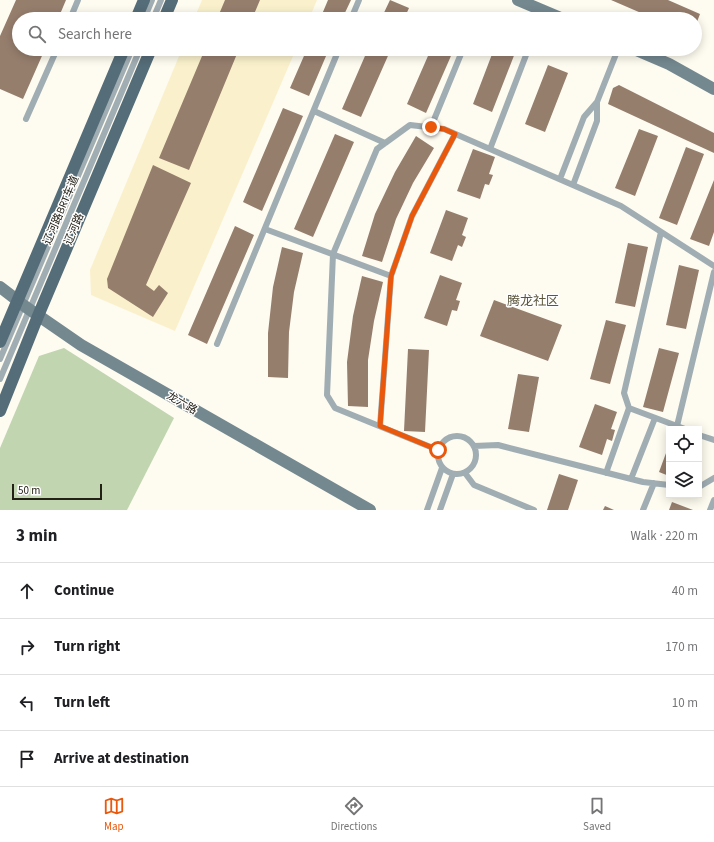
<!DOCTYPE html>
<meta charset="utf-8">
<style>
body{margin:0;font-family:"Source Sans 3","Noto Sans SC",sans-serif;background:#f6f6f6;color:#202124}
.controls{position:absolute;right:12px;bottom:12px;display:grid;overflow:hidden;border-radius:0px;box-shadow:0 2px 10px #0003}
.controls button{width:36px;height:36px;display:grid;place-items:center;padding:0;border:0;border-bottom:1px solid #e0e0e0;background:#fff;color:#202124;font:20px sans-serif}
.scale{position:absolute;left:12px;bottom:10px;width:90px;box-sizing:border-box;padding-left:4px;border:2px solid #232016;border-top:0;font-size:11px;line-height:14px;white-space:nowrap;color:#232016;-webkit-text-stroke:3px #fff;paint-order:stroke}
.stop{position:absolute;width:12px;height:12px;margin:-9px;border:3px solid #ea580c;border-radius:50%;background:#fff}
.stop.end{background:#ea580c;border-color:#fff;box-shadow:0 1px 4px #0008}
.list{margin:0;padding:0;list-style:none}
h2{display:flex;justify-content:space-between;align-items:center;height:52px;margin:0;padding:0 16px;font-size:17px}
h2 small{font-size:13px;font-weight:400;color:#757577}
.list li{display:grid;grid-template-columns:26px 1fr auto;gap:12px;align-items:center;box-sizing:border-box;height:56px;padding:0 16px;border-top:1px solid #e0e0e0}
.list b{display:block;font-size:15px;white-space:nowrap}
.list em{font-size:13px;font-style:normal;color:#757577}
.icon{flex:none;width:22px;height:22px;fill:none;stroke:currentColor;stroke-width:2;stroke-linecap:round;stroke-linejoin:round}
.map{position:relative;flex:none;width:714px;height:510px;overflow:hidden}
.search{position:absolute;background:#fff;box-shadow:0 2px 10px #0003;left:12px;right:12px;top:12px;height:44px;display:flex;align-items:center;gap:10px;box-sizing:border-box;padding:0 14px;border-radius:22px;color:#757577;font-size:15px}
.sheet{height:276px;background:#fff}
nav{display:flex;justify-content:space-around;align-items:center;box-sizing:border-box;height:56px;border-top:1px solid #e0e0e0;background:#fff;font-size:11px;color:#757577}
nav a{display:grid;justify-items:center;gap:2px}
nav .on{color:#ea580c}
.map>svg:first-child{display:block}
.built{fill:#faf1cc}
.green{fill:#c1d5b0}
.building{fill:#967e6d}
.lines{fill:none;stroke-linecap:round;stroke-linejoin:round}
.lane{stroke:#a0adb3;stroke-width:6}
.secondary{stroke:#748890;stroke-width:12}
.primary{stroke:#556d78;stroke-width:12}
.route{stroke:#ea580c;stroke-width:5}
.labels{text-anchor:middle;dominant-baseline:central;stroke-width:3;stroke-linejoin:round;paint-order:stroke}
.street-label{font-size:11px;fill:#232016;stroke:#fff}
.quarter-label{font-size:13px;fill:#5d573e;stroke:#fff}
</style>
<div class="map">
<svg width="714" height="510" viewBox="0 0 714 510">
<rect width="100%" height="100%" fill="#fefbf0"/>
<path class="built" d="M202,0H317L309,19H194Z
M182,49H296L175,331L91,295L90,270Z"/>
<path class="green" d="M64,348L174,418L127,510H0V448L39,356Z"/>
<path class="building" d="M16,0H66L58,19H19V49H45L23,99L0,89V36Z
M225,0H260L252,19H217Z
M328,0H351L342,19H320Z
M390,0L409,8L404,19H381Z
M611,0H668L700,14L695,27V19H655Z
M205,49H239L189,170L159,158Z
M307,49H329L309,96L290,88Z
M368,49H391L361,117L342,109Z
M431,49H454L426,113L407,104Z
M494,49H505L515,53L492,112L473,104Z
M548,65L568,73L545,132L525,124Z
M619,85L714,133V153L608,104L613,88Z
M283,108L303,116L262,211L243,202Z
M639,129L658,136L635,196L615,188Z
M335,134L354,142L313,237L294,229Z
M416,136L434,148L413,183L396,219L382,262L362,256L375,214L395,172Z
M686,147L704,154L677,225L659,218Z
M473,149L495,157L489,174L493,175L489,185L485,184L480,199L457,191Z
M153,165L191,183L146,285L154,291L159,285L168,293L153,317L108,288L107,279Z
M714,180V232L709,246L690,239Z
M446,210L468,218L462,235L466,237L462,247L458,245L452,261L430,253Z
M235,226L254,235L207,344L188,335Z
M628,243L648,247L635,307L615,303Z
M282,247L303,253L294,292L289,332L288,378L268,377V333L273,287Z
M679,265L699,270L686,329L666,325Z
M440,275L462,283L456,300L460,301L457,311L452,310L447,326L424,318Z
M362,276L383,282L374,321L368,360V407L348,406L347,362L353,316Z
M494,300L562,325L548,361L480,336Z
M606,320L626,325L610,384L590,379Z
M659,348L679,353L663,412L643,407Z
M408,349L429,350L425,432L404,431Z
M518,374L539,377L529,432L508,429Z
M595,404L617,412L611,429L615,430L612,441L607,439L602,455L579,447Z
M669,445V476L659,472Z
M559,474L578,480L568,510H547Z
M672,502L693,510H669Z
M605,506L614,510H603Z"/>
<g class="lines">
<path class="lane" d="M70,19L78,0
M144,19L152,0
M153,19L161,0
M351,19L359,0
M314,111L385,143
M26,119L57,49
M431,127L463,49
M490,149L528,50
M560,179L584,117L597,102L618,49
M573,185L597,121V102
M265,229L391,276
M661,232L624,393L629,408L685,429
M217,344L339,49
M0,359L132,49
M0,379L140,49
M380,426L391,276L412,216L455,134
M677,426L714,272
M699,435L714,440
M438 455a19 19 0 1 1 38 0a19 19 0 1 1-38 0Z
M474,446L498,445L643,482L669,485
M438,450L335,408L327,395L333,254L377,149L410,125L444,129L621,206L714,266
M465,473L474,485L534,510
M606,473L629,408
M631,479L655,418
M699,487L714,478
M427,510L442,468
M440,510L453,474
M643,510L654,483
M710,510L714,500"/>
<path class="secondary" d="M518,0L563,19
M634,49L669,64L714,89
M0,287L17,300L23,305L81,345L370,510"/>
<path class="primary" d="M136,19L144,0
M164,19L172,0
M0,342L124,49
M0,411L38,316L151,49"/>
</g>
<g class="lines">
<path class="route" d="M431,127L444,129L455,134L412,216L391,276L380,426L438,450"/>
</g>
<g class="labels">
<g class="street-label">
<text transform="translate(61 210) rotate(-67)">辽河路BRT车道</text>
<text transform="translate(74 229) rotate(-67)">辽河路</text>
<text transform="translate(182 403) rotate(30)">龙六路</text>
</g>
<g class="quarter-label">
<text x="533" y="301">腾龙社区</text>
</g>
</g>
</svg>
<div class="controls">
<button><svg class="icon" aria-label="locate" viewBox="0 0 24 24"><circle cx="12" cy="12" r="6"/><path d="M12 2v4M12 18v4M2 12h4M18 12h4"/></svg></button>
<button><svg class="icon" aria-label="layers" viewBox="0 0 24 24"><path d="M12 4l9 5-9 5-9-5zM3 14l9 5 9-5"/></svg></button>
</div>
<div class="scale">50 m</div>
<div class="stop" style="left:438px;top:450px"></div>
<div class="stop end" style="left:431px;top:127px"></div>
<div class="search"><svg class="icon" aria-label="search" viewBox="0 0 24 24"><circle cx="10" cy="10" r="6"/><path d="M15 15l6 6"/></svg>Search here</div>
</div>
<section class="sheet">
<h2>3 min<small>Walk · 220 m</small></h2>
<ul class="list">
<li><svg class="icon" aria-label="ahead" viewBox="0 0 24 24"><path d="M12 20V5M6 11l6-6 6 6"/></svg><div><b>Continue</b></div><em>40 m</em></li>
<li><svg class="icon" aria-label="right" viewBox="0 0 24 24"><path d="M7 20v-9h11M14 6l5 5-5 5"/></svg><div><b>Turn right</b></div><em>170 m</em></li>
<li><svg class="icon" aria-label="left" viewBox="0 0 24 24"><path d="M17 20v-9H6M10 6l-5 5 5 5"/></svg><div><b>Turn left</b></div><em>10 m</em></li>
<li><svg class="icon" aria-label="arrive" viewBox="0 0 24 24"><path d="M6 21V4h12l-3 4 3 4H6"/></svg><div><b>Arrive at destination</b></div></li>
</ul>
</section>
<nav>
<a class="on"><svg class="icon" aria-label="map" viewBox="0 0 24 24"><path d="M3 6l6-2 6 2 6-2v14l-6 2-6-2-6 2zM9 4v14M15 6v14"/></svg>Map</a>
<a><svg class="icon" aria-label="directions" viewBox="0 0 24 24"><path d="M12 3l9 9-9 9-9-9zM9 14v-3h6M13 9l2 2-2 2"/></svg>Directions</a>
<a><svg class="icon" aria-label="saved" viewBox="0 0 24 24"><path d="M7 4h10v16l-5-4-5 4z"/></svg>Saved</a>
</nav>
